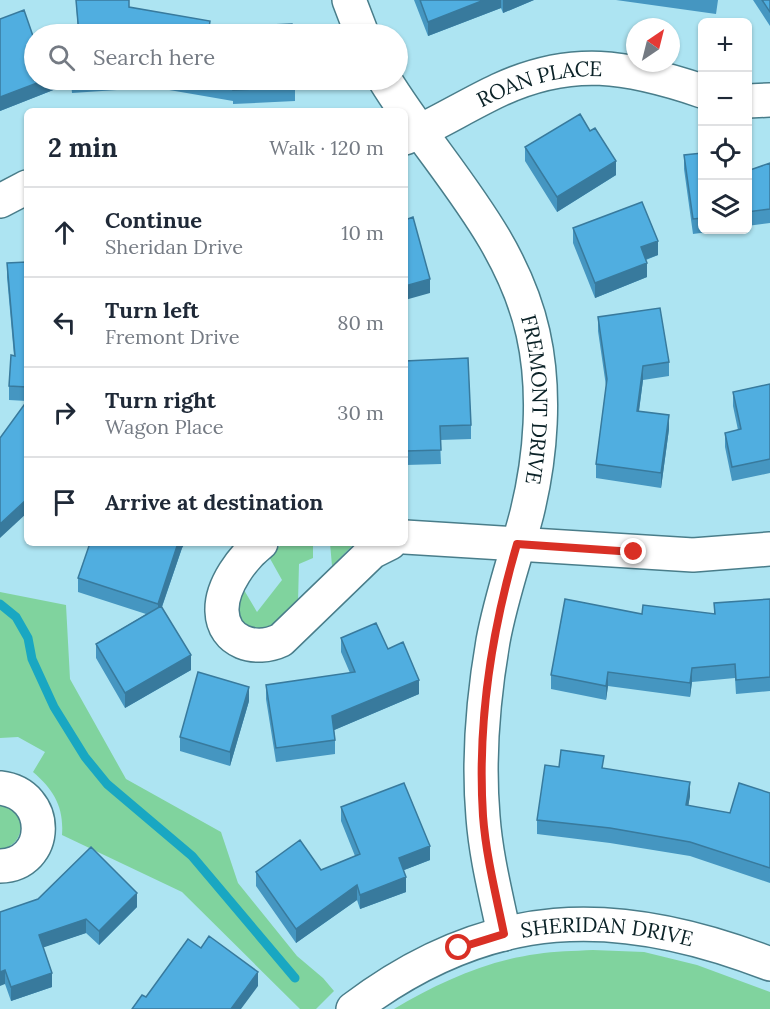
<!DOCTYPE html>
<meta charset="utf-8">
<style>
body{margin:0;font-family:Lora,serif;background:#f6f6f7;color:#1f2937}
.controls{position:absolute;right:18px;top:18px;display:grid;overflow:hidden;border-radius:9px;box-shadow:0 2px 4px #0004}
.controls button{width:54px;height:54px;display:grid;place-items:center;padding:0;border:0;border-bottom:2px solid #e0e1e3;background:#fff;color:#1f2937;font:30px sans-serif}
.compass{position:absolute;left:626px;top:18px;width:54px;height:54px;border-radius:50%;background:#fff;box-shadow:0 2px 4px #0004;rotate:35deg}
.stop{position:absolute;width:18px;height:18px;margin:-14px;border:4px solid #d93025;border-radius:50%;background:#fff}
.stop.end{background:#d93025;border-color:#fff;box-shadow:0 2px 6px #0008}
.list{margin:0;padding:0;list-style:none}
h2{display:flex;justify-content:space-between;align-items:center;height:78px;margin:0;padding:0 24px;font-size:26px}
h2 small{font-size:20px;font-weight:400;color:#747a83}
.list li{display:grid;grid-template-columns:39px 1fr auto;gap:18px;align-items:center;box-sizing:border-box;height:90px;padding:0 24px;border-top:2px solid #e0e1e3}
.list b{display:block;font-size:22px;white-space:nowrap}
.list p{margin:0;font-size:20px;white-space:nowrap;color:#747a83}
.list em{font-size:20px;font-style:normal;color:#747a83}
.icon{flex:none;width:33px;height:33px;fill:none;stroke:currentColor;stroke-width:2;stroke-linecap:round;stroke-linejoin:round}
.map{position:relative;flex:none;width:770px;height:1009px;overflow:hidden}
.search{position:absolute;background:#fff;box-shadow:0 2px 4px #0004;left:24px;top:24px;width:384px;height:66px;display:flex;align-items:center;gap:15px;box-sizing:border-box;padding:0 21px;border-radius:33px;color:#747a83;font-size:22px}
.panel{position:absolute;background:#fff;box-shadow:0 2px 4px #0004;left:24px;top:108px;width:384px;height:438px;border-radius:9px}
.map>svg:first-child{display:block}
.green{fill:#80d39e}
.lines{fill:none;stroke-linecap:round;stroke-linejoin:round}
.stream{stroke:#19a7c2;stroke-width:9}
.street-casing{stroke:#497d8a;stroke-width:36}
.street{stroke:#fff;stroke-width:33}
.wall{fill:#4596c1}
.shaded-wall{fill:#387a9d}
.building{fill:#50aee0;stroke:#387a9d;stroke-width:1.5}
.route{stroke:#d93025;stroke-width:8}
.labels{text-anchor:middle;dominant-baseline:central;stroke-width:4.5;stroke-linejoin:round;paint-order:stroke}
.street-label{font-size:21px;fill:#0b2227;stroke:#c3effa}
</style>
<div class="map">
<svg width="770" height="1009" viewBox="0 0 770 1009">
<rect width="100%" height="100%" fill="#ade4f2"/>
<path class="green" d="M284,543H355L332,566L330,543L313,545V558L299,564L298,602L269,633H258L240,623L239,605L244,590L257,612L282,580L268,555Z
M0,592L66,605L70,679L126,779L221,832L238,883L297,956L323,978L334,991L316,1009H300L182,892L62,835C64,807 54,790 33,772L45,752L18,737L0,738Z
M0,804H5L22,818C21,835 18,845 0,850Z
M593,950L644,952L697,965L770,992V1009H394C438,983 485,961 537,954C555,951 574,951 593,950Z"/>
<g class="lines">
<path class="stream" d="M0,604L16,617L28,638L32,659L54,707L85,757L107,784L192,856L295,978"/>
<defs>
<g id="street">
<path d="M349,0L362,34"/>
<path id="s1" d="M385,80C436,163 511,234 533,333C546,391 541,456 527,513C516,556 501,597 493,641C483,699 478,759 483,817C486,857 496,895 504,934"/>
<path d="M748,101L770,100"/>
<path id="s2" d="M405,138C437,124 467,105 499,90C572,56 628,66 702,91"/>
<path d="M0,201L27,187"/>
<path d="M405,537L693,555L770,549"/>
<path d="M261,543C243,557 221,586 222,611C223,643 256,652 281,640L372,552L390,543"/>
<path d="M0,788C52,794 50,865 0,866"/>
<path id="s3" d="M353,1009C489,906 616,904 770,964"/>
</g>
</defs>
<use href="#street" class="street-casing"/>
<use href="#street" class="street"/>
</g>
<path class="wall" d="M76,0L129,7L210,27L293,34H78Z
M414,0H534L503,13L501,8L428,36Z
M616,0H718L716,14Z
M753,0H770V26Z
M0,19L34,80H295V101L233,104V101L117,81V90L72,93L71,83L0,111Z
M525,147L616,175L557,212L525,161Z
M702,153V230H723L693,234L684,169V155Z
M770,163V223L747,226V171Z
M573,228L658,255L646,260L647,277L595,298L573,243Z
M27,262V401L9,400V386L14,356L7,277V263Z
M598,317L669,362V376L643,380L639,411L669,429L661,488L596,478V464L606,386L598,331Z
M405,361L471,425V439L440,440L441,464L406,465Z
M770,384V473L732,481L725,447V433L738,430L733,406V392Z
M90,543H185L182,548L162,607L191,670L125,708L96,658V644L146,614L78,592V578Z
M770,599V691L736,694L735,678L692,682L690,697L608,686L606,700L551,689V675L642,614H714V603Z
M341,638L388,649L419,694L334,730L335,740V754L276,762L266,699V685L350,673L341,652Z
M249,701L230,766L180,751V737Z
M559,767L604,768L690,796L688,806L730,813L770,793V883L690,856L610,843L537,834V820Z
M341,807L430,860L404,870L406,892L360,909L357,900L296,943L256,886V872L321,870L355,856L341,821Z
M137,907L99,945L86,933L43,947L52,987L11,1001L5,984L0,912Z"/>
<path class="shaded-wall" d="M484,0H501V8L428,36V22Z
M503,0H534L503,13Z
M45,80H71V83L0,111V97Z
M616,161V175L557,212V197Z
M658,241V255L641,261V247Z
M647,263V277L595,298V283Z
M430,279V293L405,300V286Z
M643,366V380L637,425V411Z
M669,415V429L661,488V473Z
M27,499V513L0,538V524Z
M178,543H185L182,548L158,618V604Z
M191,655V670L125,708V693Z
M692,668V682L690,697V683Z
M608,672V686L606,700V686Z
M419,680V694L332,731V716Z
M249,687V701L230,766V752Z
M690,782V796L686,819V805Z
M430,846V860L399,872V858Z
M406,877V892L360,909V895Z
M357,885V900L296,943V929Z
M137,893V907L99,945V931Z
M86,919V933L39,949V935Z
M5,970V984L0,986V972Z
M258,972V986L241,1009H231Z
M52,973V987L11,1001V987Z"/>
<path class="building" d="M76,0H129V7L210,21L209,28L292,24L293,34H79Z
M420,0H484L428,22Z
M762,0H770V12Z
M24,10L34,39V80H45L0,97V19Z
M191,80H295V87L233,90V87Z
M580,114L590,131L595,128L616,161L557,197L525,147Z
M702,153V218L693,219L684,155Z
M770,163V209L747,212V171Z
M642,202L658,241L641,247L647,263L595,283L573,228Z
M413,217L430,279L405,286V220Z
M27,262V387L9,386L11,355L15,356L7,263Z
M660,308L669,362L643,366L637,411L669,415L661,473L596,464L607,379L598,317Z
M468,358L471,425L440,426L441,450L406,451L405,361Z
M770,384V459L732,467L725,433L741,429L733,392Z
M24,405L27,407V499L0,524V438Z
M90,543H178L158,604L78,578Z
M565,599L642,614L643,605L715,614L714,603L770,599V677L736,680L735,664L692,668L690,683L608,672L606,686L551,675Z
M161,606L191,655L125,693L96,644Z
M376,623L388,649L403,642L419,680L332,716L335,740L276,748L266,685L355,672L341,638Z
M198,672L249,687L230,752L180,737Z
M561,750L604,756L602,768L690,782L686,805L730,813L739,783L770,793V868L690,842L610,828L537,820L545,765L559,767Z
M404,783L430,846L399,858L406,877L360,895L357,885L296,929L256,872L300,840L321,870L360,854L341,807Z
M91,847L137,893L99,931L86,919L39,935L52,973L11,987L5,970L0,972V912L38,899Z
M209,936L258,972L231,1009H132L142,995L146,997L188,939L201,948Z"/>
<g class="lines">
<path class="route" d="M459,948L504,934C496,895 486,856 483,816C477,723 491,633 517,544L634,552"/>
</g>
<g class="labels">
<g class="street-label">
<text stroke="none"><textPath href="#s2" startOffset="147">ROAN PLACE</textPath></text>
<text stroke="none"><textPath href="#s1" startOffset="362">FREMONT DRIVE</textPath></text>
<text stroke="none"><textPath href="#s3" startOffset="274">SHERIDAN DRIVE</textPath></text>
</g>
</g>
</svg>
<div class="controls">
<button>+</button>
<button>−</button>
<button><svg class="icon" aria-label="locate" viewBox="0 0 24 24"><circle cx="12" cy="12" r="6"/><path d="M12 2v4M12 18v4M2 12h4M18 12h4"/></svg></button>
<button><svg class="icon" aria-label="layers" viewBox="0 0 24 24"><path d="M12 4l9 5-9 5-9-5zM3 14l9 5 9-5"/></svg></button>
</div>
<svg class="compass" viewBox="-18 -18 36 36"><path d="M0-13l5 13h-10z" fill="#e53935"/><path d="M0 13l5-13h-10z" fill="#747a83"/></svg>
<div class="stop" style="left:459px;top:948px"></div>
<div class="stop end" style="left:634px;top:552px"></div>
<div class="search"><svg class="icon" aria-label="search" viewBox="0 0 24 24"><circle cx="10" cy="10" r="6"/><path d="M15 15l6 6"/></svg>Search here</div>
<section class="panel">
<h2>2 min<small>Walk · 120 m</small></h2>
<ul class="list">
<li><svg class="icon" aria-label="ahead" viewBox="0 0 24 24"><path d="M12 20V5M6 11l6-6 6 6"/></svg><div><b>Continue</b><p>Sheridan Drive</p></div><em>10 m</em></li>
<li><svg class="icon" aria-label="left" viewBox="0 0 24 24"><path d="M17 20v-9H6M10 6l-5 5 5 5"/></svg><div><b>Turn left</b><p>Fremont Drive</p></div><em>80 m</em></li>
<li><svg class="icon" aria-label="right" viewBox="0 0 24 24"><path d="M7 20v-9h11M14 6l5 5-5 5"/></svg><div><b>Turn right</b><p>Wagon Place</p></div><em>30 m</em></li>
<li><svg class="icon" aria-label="arrive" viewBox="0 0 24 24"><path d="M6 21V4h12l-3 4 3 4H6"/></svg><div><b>Arrive at destination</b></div></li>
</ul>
</section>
</div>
